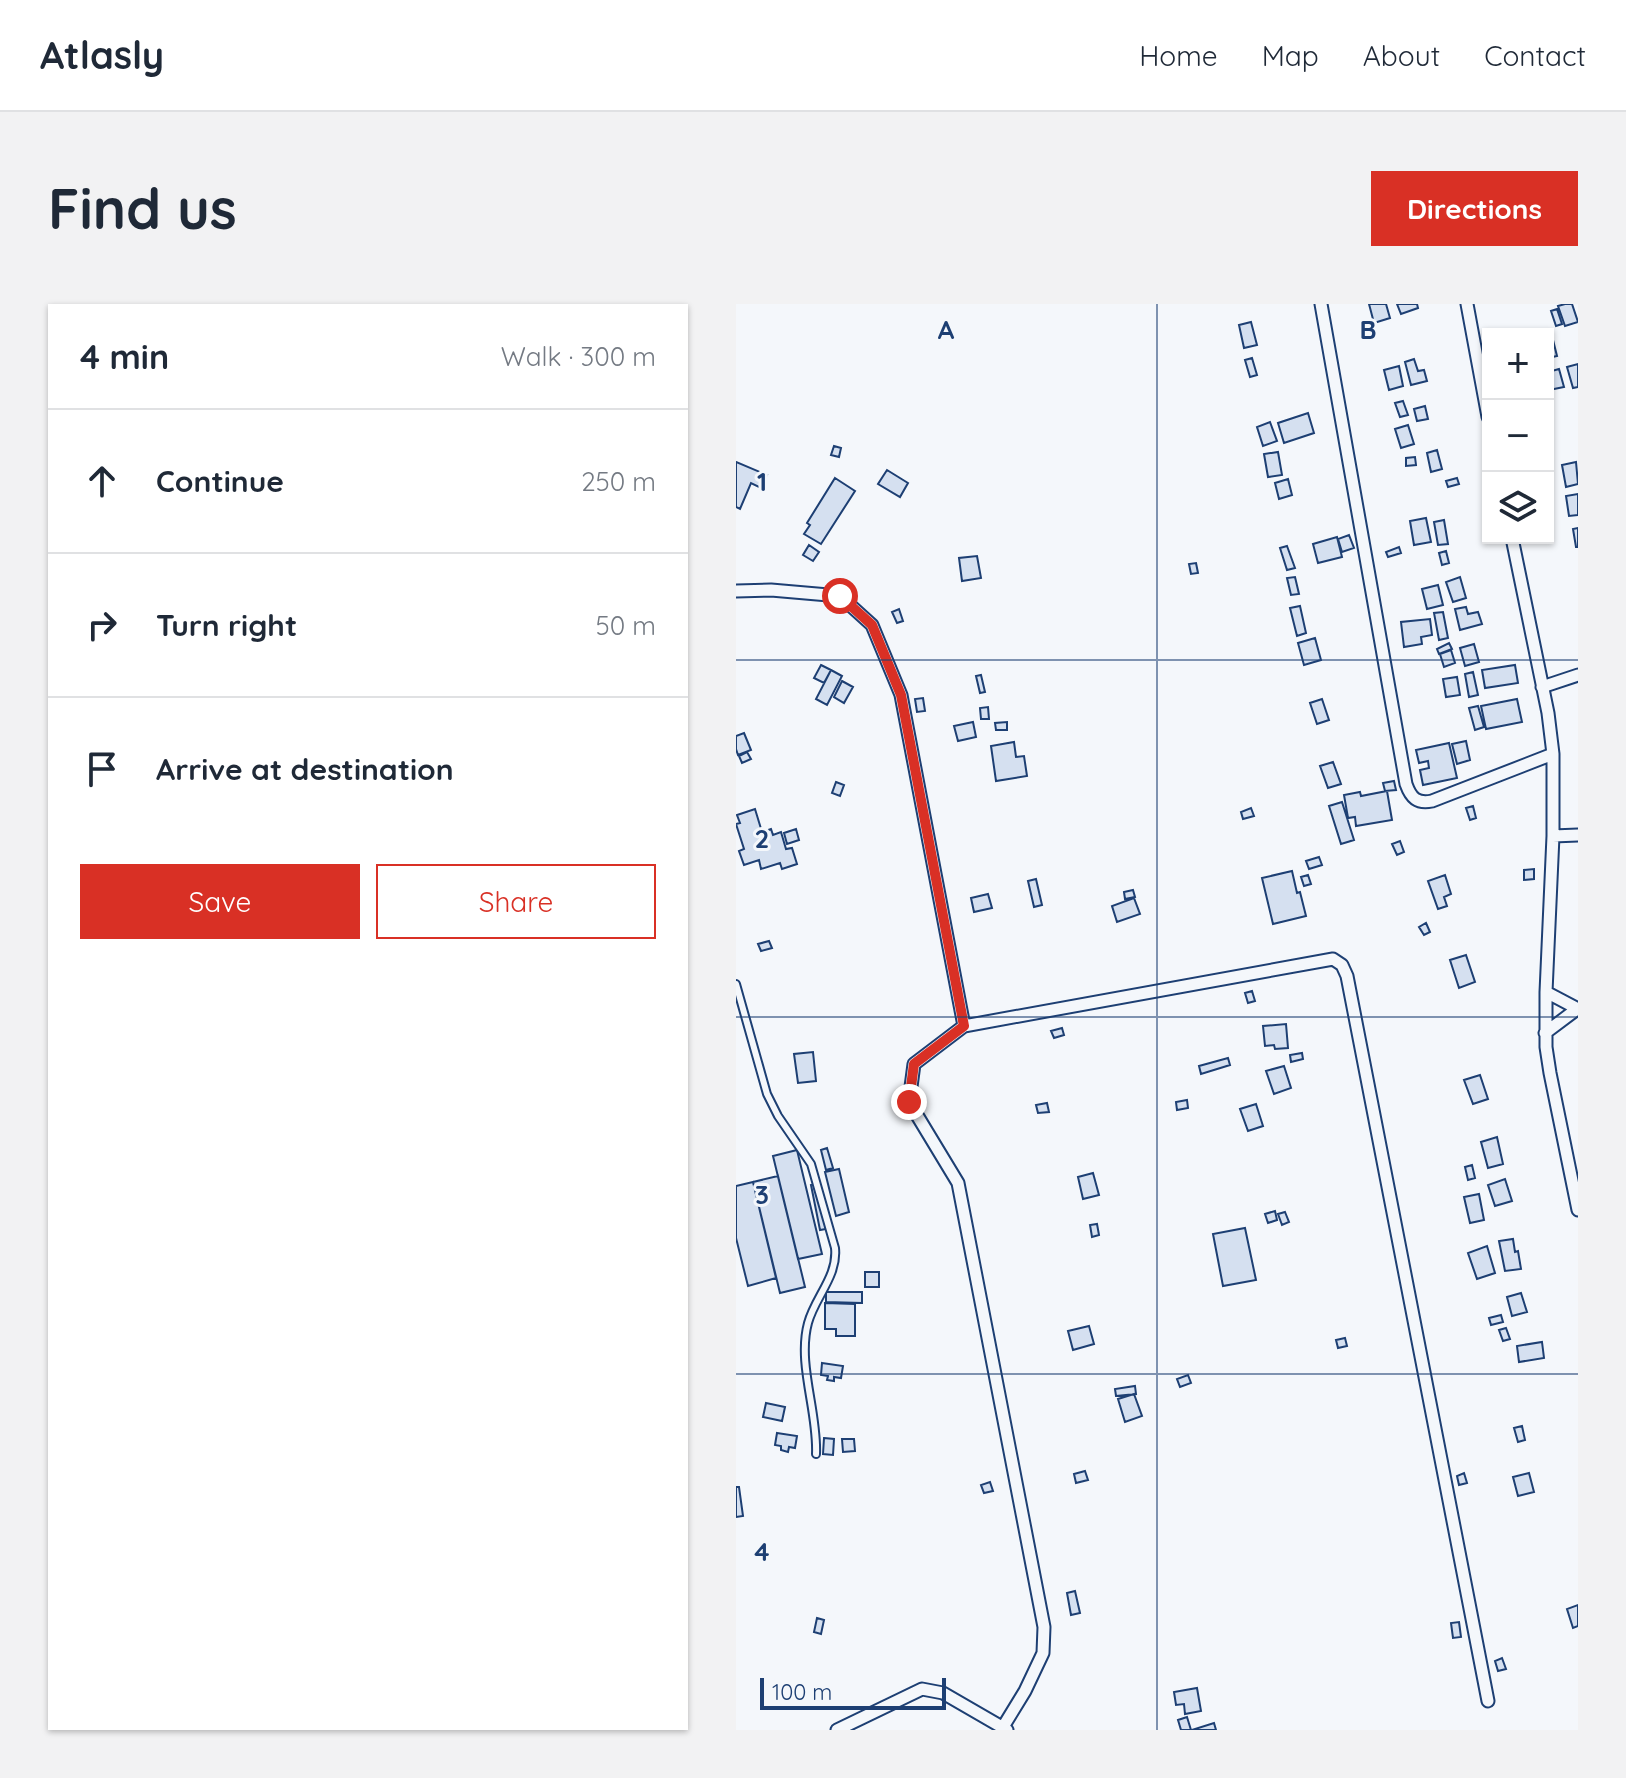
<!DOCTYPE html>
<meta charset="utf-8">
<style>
body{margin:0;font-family:Quicksand,sans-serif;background:#f2f2f3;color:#1f2937}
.controls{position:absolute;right:24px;top:24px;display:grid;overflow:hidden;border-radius:0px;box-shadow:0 2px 6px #0004}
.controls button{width:72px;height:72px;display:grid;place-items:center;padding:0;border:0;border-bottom:2px solid #e0e1e3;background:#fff;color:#1f2937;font:40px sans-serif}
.scale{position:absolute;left:24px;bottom:20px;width:186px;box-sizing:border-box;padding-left:8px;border:4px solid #1d3f73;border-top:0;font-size:22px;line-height:28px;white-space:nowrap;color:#1d3f73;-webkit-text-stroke:6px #f4f7fb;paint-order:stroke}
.stop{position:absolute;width:24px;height:24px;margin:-18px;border:6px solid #d93025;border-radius:50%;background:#fff}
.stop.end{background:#d93025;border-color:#fff;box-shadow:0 2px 8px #0008}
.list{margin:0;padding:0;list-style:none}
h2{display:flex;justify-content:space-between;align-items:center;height:104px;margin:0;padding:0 32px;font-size:34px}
h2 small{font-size:26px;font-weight:400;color:#747a83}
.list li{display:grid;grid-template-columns:52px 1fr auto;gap:24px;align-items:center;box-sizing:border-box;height:144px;padding:0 32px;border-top:2px solid #e0e1e3}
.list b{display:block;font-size:30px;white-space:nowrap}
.list em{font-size:26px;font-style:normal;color:#747a83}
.actions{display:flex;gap:16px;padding:24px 32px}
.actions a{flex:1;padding:18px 0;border:2px solid #d93025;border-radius:0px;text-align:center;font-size:28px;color:#d93025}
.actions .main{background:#d93025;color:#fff}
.icon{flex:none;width:44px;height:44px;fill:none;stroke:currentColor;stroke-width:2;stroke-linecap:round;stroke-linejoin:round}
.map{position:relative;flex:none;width:842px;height:1426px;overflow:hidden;border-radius:0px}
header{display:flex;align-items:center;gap:48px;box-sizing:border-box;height:112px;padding:0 40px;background:#fff;border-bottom:2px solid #e0e1e3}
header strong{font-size:38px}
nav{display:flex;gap:44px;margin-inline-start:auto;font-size:28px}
.intro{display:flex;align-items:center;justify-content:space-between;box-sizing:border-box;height:192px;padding:0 48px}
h1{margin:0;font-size:56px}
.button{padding:20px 36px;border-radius:0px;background:#d93025;color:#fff;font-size:28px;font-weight:700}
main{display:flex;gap:48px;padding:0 48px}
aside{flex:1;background:#fff;border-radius:0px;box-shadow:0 2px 6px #0004}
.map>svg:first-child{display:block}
.building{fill:#d5e0f0;stroke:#1d3f73;stroke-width:2}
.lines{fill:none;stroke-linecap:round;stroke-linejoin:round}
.lane-casing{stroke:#1d3f73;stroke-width:10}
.street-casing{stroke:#1d3f73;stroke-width:15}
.lane{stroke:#f4f7fb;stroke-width:6}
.street{stroke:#f4f7fb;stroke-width:11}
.route{stroke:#d93025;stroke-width:10}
.grid{fill:none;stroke:#1d3f73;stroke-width:2;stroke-opacity:0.55}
.grid-label{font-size:26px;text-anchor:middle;font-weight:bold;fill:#1d3f73;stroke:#f4f7fb;stroke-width:6;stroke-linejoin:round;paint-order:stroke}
</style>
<header>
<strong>Atlasly</strong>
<nav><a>Home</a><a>Map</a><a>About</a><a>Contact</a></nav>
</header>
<div class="intro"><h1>Find us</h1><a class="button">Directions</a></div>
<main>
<aside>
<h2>4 min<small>Walk · 300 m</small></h2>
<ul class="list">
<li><svg class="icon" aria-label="ahead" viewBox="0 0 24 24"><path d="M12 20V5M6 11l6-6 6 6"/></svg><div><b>Continue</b></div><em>250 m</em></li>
<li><svg class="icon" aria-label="right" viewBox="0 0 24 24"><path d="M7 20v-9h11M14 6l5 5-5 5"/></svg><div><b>Turn right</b></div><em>50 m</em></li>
<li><svg class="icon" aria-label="arrive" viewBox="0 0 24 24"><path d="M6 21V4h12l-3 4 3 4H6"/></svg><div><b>Arrive at destination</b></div></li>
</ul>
<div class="actions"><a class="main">Save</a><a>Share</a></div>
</aside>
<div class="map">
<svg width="842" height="1426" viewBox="0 0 842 1426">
<rect width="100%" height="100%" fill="#f4f7fb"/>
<path class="building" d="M633,0H650L654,14L638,19Z
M661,0H681L682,4L665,10Z
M829,0H836L842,18L829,22L822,2Z
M821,5L826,20L820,22L815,7Z
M515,18L521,41L508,44L503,21Z
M816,32L821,52L812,54V33Z
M516,54L521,71L514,73L509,56Z
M678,55L682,67L688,66L691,77L675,81L669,58Z
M842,60V83L837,84L831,63Z
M663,62L667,82L653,86L648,66Z
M823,65L828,83L813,86L812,68Z
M667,97L672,111L664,113L659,99Z
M689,102L692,115L681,117L678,105Z
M572,109L578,129L548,139L542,119Z
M534,118L541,137L527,142L521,123Z
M672,121L678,140L665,144L659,125Z
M98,142L105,144L103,153L95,151Z
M701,146L706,165L695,168L691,149Z
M542,148L546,171L532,173L528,150Z
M679,153L680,161L670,162V154Z
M0,158L31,171L25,184L15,179L4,205L0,203Z
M840,158L842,180L830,183L826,161Z
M151,166L172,179L164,193L142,180Z
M99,174L119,187L85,240L68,230L74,221L71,219Z
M721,174L723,180L712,183L710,177Z
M552,175L556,191L543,195L539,179Z
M842,190V211L833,212L830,192Z
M690,214L695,238L678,241L674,217Z
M708,216L712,240L702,241L698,218Z
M842,224V243H840L837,225Z
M613,231L618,244L606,248L602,235Z
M601,233L606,253L582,259L577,240Z
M73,241L83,248L77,257L67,251Z
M551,242L559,264L551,266L544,244Z
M663,243L665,249L652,253L650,248Z
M710,247L713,259L706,261L703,249Z
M241,252L245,274L226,277L223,254Z
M460,259L462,269L455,270L453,260Z
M559,273L563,290L555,291L551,274Z
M724,273L730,294L717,298L710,278Z
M702,281L707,301L691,305L686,285Z
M564,302L570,329L561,332L554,304Z
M730,303L732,310L742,308L746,320L724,326L719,305Z
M163,305L167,317L161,319L156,308Z
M707,308L712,334L703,336L698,309Z
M694,315L696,331L685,333L686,340L668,343L665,318Z
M579,334L585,356L568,361L562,339Z
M713,339L716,345L703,350L701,345Z
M738,340L743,358L729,362L724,344Z
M715,346L719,359L708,363L704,350Z
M85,361L95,366L88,379L78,374Z
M779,361L782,379L749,384L746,366Z
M95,366L106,372L91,401L80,395Z
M737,368L742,391L733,393L729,370Z
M245,371L249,388L244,389L240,372Z
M721,373L724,391L710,393L707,375Z
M106,377L117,383L108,399L98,393Z
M187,394L189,407L181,408L179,395Z
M586,395L593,416L581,420L574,399Z
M781,395L786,418L750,425L745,402Z
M742,402L748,423L739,426L733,404Z
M252,403L253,415H245L244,404Z
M237,418L240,433L222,437L218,422Z
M271,418V426H260L259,419Z
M8,429L15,446L2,451L0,445V432Z
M730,437L734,456L721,460L716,440Z
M278,438L280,453L288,452L291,472L260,477L255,442Z
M713,439L721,474L687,481L684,466L693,464L692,457L683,459L680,446Z
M11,448L15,455L6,459L3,452Z
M597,458L605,480L592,484L584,462Z
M658,477L660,486L649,487L647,479Z
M100,478L108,481L104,492L96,489Z
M651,487L656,516L620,522L619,513L612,514L608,491L624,488L625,492Z
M606,498L618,536L605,540L593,502Z
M737,502L740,514L734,516L730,504Z
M515,504L518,512L507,515L505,508Z
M19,505L26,528L35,525L37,531L45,528L50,545L56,544L61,560L46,565L44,559L25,565L23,556L8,561L3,547L8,545L0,520L4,519L1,511Z
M60,525L63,536L51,540L48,529Z
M664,537L668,548L661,551L656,540Z
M583,553L586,561L573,565L570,557Z
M798,565V575L788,576V566Z
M556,567L561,589L564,588L570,612L537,620L526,574Z
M572,571L575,580L568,582L565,573Z
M709,571L715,590L708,593L711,602L702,605L692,577Z
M300,575L306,601L298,603L292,577Z
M397,586L399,593L389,595L388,588Z
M252,590L256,604L238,608L235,594Z
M398,594L404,610L381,618L376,602Z
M690,619L694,628L688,631L683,623Z
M33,637L36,644L25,647L22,640Z
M730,651L739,678L723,684L714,656Z
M516,687L519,697L512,699L509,689Z
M550,720L552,744L539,745L538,741L529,742L527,722Z
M326,724L328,731L318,734L315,727Z
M77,748L80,777L62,779L58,750Z
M566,749L567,755L555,758L554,751Z
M492,754L494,761L465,770L463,762Z
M548,762L555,784L538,790L530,767Z
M744,771L752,795L737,800L728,776Z
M451,796L452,804L441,806L440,798Z
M311,799L313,808L302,809L300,801Z
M520,800L527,822L512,827L504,805Z
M761,833L767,860L752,864L745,838Z
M91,844L97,864L90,866L85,846Z
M61,846L86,950L62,955L37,852Z
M736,861L739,874L732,876L729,863Z
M103,865L113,908L100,912L89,868Z
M357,869L363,891L347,895L342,873Z
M42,872L69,983L44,989L17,878Z
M769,875L776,897L759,902L752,881Z
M17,878L40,974L12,982L0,934V882Z
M81,880L90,925L84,926L75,881Z
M743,890L748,916L734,919L728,893Z
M539,907L541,916L532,919L529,910Z
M549,908L553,918L546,921L542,910Z
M361,920L363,931L356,933L354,921Z
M509,924L520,976L487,982L477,930Z
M777,935L779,948L782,947L785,965L769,967L763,937Z
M751,942L759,969L741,975L732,949Z
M129,968H143V983H129Z
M90,988H126V999L90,998Z
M785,989L791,1008L776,1012L771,993Z
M89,999L119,1000V1032H100V1025H89Z
M765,1011L767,1018L755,1021L753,1014Z
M353,1022L358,1040L337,1046L332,1027Z
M770,1024L774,1035L767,1037L763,1026Z
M609,1034L611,1042L602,1044L600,1036Z
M806,1038L808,1054L783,1058L781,1042Z
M86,1059L107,1062L105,1074L98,1073V1077L91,1076L92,1072L85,1071Z
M452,1071L455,1079L444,1083L441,1075Z
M399,1082L400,1090L380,1092L379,1085Z
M398,1090L406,1112L389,1118L382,1095Z
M30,1099L49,1103L46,1117L27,1113Z
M786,1122L789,1136L782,1138L778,1124Z
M41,1129L61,1132L59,1144L53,1143L52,1148L45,1146V1142L39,1141Z
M88,1134L98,1135L97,1151L87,1150Z
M106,1135H118L119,1147L107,1148Z
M349,1167L352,1176L340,1179L338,1170Z
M728,1169L731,1179L723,1181L721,1172Z
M793,1169L798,1188L782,1192L777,1173Z
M254,1178L257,1187L248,1189L245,1181Z
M0,1183H3L7,1212L0,1213Z
M339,1287L344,1309L335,1311L331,1289Z
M842,1301V1322L837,1324L831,1305Z
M81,1314L88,1316L85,1330L78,1328Z
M723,1318L725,1333L717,1334L715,1319Z
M766,1354L770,1365L762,1367L759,1357Z
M461,1384L465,1407L449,1410L448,1400L440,1401L438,1388Z
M451,1413L455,1426H445L442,1416Z
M478,1419L480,1426H456Z"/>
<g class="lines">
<defs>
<path id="lane" d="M0,680L31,790L42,812L75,860L99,944C102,972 79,993 72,1019C61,1060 82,1108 80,1150"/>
<path id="street" d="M585,0L670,480C675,494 681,500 696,497L817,450
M731,0L752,113
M776,234L812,409L817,450V532L810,688V743L814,769L842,906
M0,287L35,286L104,292L136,321L165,391L228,722L178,760L173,798L222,879L308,1323L307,1349L289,1387L267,1423
M806,383L842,371
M817,532L842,531
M810,688L842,705
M228,722L597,655L606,661L611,672L752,1397
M809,729L841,705
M101,1426L186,1385L207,1389L271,1426"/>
</defs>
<use href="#lane" class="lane-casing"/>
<use href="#street" class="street-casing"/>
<use href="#lane" class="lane"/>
<use href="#street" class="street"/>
</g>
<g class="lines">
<path class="route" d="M104,292L136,321L165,391L228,722L178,760L173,798"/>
</g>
<path class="grid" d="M421,0V1426M0,356H842M0,713H842M0,1070H842"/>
<g class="grid-label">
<text x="210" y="35">A</text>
<text x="632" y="35">B</text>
<text x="26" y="187">1</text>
<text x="26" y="544">2</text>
<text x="26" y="900">3</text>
<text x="26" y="1257">4</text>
</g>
</svg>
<div class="controls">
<button>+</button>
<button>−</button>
<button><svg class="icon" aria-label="layers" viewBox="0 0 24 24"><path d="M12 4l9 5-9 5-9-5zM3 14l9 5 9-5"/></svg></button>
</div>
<div class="scale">100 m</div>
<div class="stop" style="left:104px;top:292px"></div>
<div class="stop end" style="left:173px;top:798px"></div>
</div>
</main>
